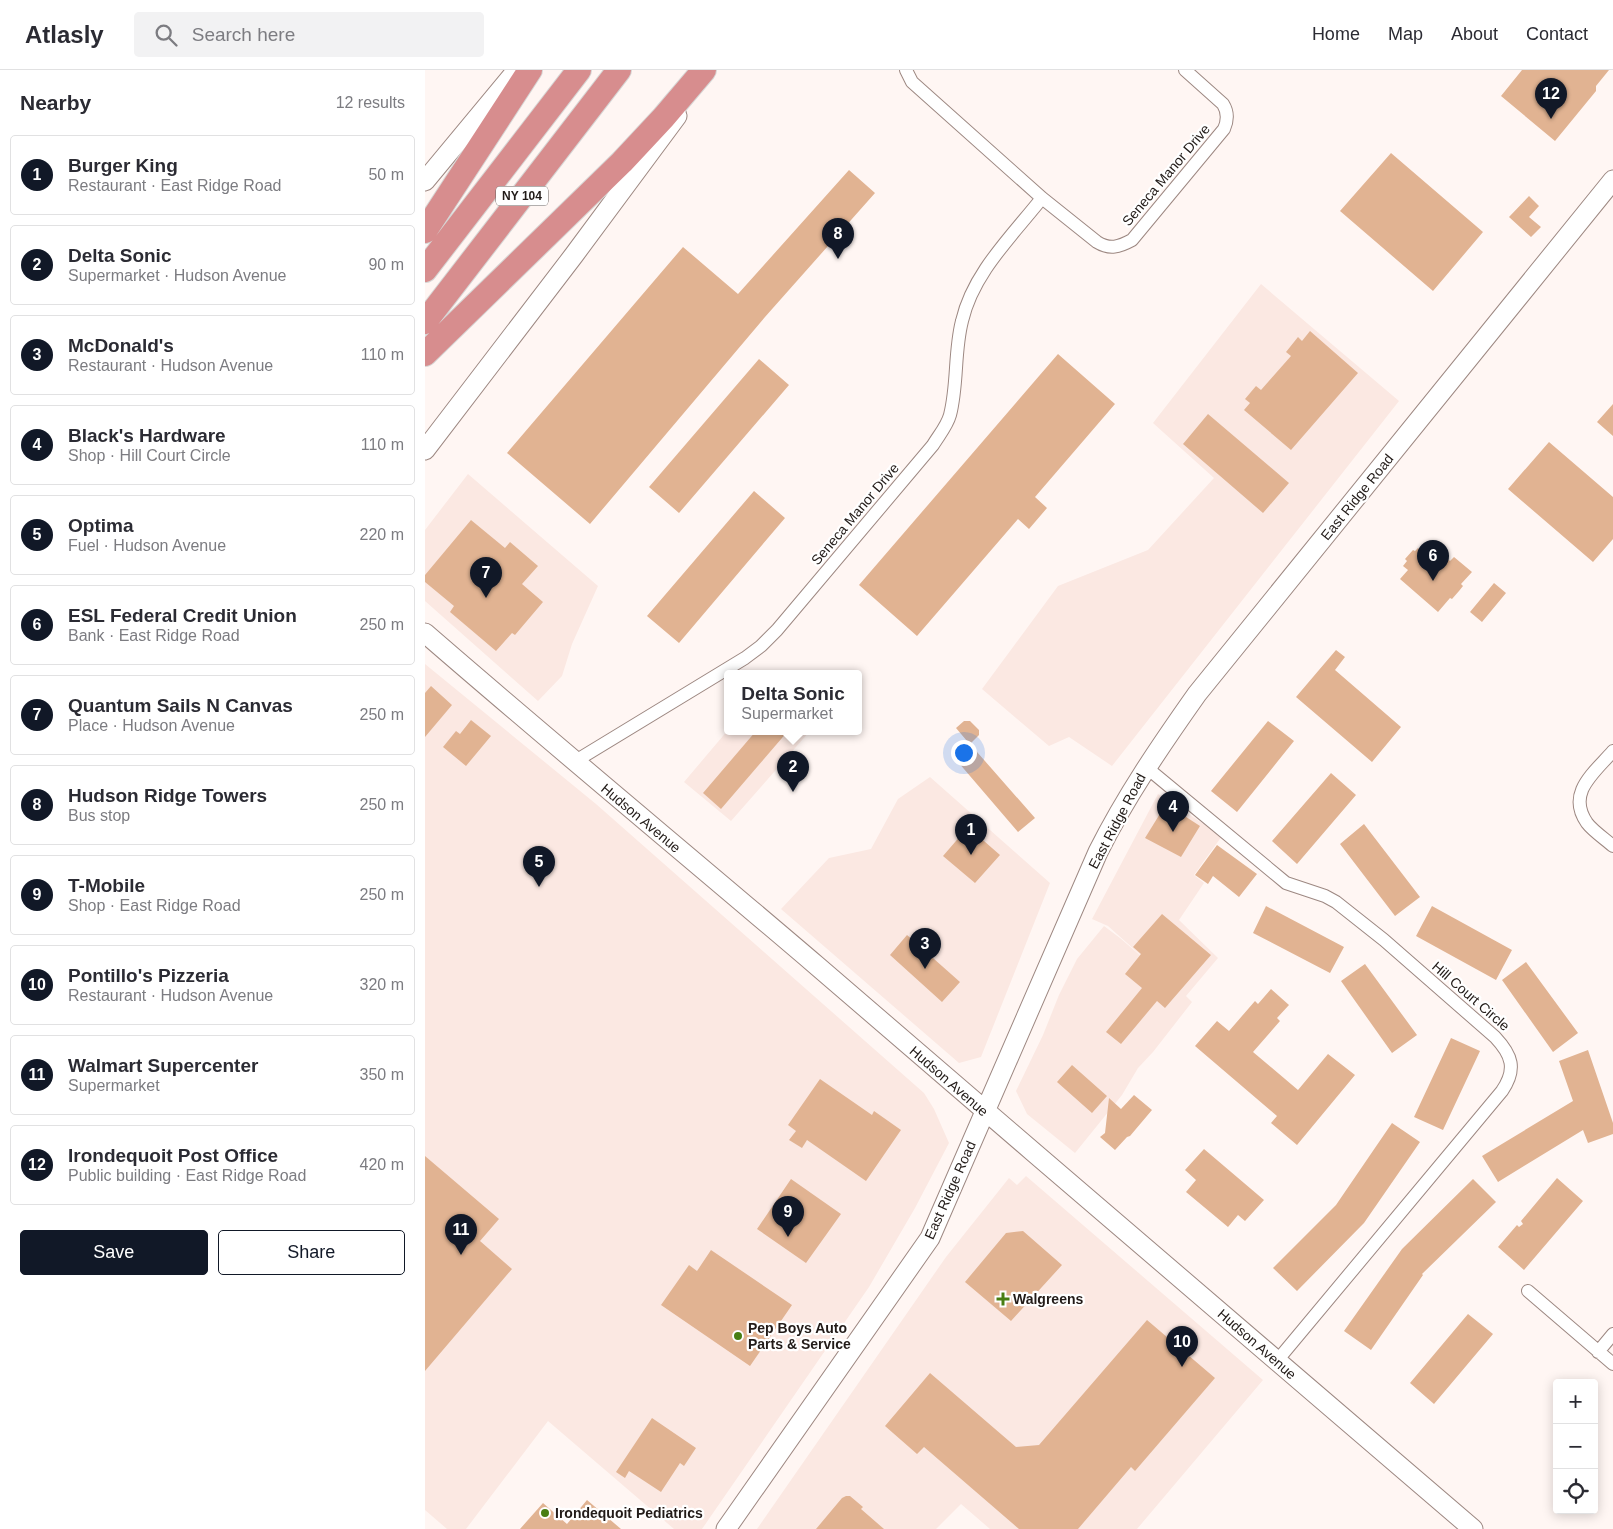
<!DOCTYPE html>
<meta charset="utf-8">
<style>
body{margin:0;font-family:Helvetica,sans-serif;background:#f2f2f3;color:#2b2b33}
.controls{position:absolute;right:15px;bottom:15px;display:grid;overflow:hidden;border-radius:5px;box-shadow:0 2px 12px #0003}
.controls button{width:45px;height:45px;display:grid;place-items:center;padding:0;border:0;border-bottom:1px solid #e1e1e2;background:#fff;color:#2b2b33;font:25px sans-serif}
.you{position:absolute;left:538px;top:682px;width:18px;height:18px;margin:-12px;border:4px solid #fff;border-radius:50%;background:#1a73e8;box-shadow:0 0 0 8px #1a73e833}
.badge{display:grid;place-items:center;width:32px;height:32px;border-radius:50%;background:#111827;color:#fff;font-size:16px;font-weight:700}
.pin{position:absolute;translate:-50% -41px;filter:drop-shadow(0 1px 2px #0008)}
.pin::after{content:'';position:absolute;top:26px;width:18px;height:15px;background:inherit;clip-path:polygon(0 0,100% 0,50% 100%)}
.popup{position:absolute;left:299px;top:600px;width:138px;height:65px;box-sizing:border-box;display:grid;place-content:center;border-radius:5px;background:#fff;filter:drop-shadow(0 1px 4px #0005);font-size:16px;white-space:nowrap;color:#7c7c81}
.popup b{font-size:19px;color:#2b2b33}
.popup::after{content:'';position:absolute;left:50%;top:100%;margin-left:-10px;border:10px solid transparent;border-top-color:#fff}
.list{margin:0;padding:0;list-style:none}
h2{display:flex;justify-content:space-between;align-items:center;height:65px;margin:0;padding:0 20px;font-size:21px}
h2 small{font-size:16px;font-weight:400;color:#7c7c81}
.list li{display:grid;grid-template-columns:32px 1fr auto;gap:15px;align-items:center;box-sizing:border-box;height:80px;margin:0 10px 10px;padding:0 10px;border:1px solid #e1e1e2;border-radius:5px}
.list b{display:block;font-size:19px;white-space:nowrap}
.list p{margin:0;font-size:16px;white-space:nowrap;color:#7c7c81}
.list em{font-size:16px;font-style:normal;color:#7c7c81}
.actions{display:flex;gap:10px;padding:15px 20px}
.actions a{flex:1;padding:11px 0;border:1px solid #111827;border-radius:5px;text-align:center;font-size:18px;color:#111827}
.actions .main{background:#111827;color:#fff}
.icon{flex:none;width:28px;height:28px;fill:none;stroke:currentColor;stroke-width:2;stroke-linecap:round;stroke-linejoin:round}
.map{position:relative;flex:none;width:1188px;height:1459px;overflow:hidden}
header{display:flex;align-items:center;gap:30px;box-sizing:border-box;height:70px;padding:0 25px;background:#fff;border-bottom:1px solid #e1e1e2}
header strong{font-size:24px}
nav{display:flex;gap:28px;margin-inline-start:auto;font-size:18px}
.search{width:350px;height:45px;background:#f2f2f3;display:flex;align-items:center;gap:12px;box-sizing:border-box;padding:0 18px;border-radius:5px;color:#7c7c81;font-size:19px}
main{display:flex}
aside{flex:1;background:#fff}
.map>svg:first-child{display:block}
.built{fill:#fbe8e2}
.building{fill:#e1b392}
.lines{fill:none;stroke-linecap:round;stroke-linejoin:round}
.minor-casing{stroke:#9d8882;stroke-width:14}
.secondary-casing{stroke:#9d8882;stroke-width:21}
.motorway-casing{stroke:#d7d6d5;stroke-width:26}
.minor{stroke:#fff;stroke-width:12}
.secondary{stroke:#fff;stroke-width:19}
.motorway{stroke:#d78d8e;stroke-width:24}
.poi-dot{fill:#487e13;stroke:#fff;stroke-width:2}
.labels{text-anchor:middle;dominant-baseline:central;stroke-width:4.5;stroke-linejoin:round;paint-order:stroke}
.shield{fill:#fff;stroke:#645f5d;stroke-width:1}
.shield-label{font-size:12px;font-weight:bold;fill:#221b18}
.street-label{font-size:14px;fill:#221b18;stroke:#fff}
.poi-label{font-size:14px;font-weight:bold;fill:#221b18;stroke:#fff;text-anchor:start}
</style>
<header>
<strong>Atlasly</strong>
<div class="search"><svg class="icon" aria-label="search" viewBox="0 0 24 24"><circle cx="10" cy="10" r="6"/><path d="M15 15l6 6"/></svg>Search here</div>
<nav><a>Home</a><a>Map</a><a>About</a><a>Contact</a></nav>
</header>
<main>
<aside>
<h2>Nearby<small>12 results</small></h2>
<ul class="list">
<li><span class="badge">1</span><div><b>Burger King</b><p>Restaurant · East Ridge Road</p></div><em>50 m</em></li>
<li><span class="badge">2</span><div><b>Delta Sonic</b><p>Supermarket · Hudson Avenue</p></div><em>90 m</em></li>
<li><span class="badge">3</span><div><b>McDonald's</b><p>Restaurant · Hudson Avenue</p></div><em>110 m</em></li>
<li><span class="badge">4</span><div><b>Black's Hardware</b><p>Shop · Hill Court Circle</p></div><em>110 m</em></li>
<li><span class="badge">5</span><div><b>Optima</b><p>Fuel · Hudson Avenue</p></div><em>220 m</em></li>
<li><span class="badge">6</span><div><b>ESL Federal Credit Union</b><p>Bank · East Ridge Road</p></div><em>250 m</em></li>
<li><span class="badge">7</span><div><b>Quantum Sails N Canvas</b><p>Place · Hudson Avenue</p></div><em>250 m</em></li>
<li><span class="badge">8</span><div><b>Hudson Ridge Towers</b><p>Bus stop</p></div><em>250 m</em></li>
<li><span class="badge">9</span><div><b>T-Mobile</b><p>Shop · East Ridge Road</p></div><em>250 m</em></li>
<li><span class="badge">10</span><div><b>Pontillo's Pizzeria</b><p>Restaurant · Hudson Avenue</p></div><em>320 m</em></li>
<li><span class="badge">11</span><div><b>Walmart Supercenter</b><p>Supermarket</p></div><em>350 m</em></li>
<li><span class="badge">12</span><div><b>Irondequoit Post Office</b><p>Public building · East Ridge Road</p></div><em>420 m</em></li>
</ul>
<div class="actions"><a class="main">Save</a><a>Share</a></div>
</aside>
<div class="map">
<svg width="1188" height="1459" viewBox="0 0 1188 1459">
<rect width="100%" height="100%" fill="#fff6f3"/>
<path class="built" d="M836,214L974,331L687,696L644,667L624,676L557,619L633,516L723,480L789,408L728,353Z
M43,404L173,516L147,574L137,606L113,631L0,531V460Z
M0,594L171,734L499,1023L509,1039L524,1073L490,1138L444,1217L277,1459H249L123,1351L41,1459H22L0,1440Z
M303,660L385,661L306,751L259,712Z
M505,707L625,813L556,987L534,993L356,839L404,788L446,779L473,729Z
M733,724L797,766L769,805L779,813L754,850L793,888L761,926L767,932L728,982L713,998L697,1025L650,1083L602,1044L591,1021L618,965L634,925L652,889L679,856L695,868L739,906L683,856L667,849Z
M601,1106L838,1310L712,1459H565L536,1434L511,1459H332L521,1187L584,1108L592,1115Z"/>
<path class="building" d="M1097,0H1184L1171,16V21L1130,71L1076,26Z
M966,83L1058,162L1008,221L915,141Z
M424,100L450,123L340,247L165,454L82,383L258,177L313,224Z
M1104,126L1114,136L1104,147L1116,157L1106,167L1084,147Z
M885,261L933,303L866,380L819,340L825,333L820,329L831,316L836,320L866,286L861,282L873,267L877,271Z
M633,284L690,334L610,427L622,438L604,459L593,449L492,566L434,515Z
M334,289L364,315L254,443L224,417Z
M1188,334V366L1172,352Z
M783,344L864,413L838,443L758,374Z
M1124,372L1188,427V469L1168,492L1083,419Z
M329,421L360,448L254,573L222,546Z
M46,450L80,478L85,472L113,496L97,514L118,532L90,565L87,563L71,581L25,542L29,536L0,512V505Z
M1005,474L1025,491L1029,487L1047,502L1036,514L1038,516L1034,521L1027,529L1025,528L1013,542L975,509L983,500L978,496L982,491L980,489L988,480L990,481L993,478L998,482Z
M1069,513L1081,523L1057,552L1045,542Z
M911,580L920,587L910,600L976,657L947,692L871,627Z
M6,616L27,635L0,667V623Z
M46,650L66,666L41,696L18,677L31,661L35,664Z
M539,651H545L554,660V665L545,674L610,748L593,762L527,685L542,671L531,658Z
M843,651L869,671L812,742L786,721Z
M331,661H363L296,739L278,723Z
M906,703L931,725L872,794L847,771Z
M741,734L775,756L756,787L720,768Z
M939,754L995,827L970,846L915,774Z
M543,757L575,785L550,813L518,786Z
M792,775L832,804L814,827L788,806L783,814L770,805Z
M841,836L919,877L905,903L828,863Z
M1007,836L1087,880L1071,910L991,866Z
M737,844L786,885L740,938L732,931L696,974L681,962L717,918L700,904L716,884L708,877Z
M482,865L535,912L517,932L465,885Z
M1101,892L1153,963L1128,982L1077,910Z
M940,894L992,965L967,983L916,911Z
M846,919L864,935L852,948L855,951L828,982L873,1020L903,984L930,1005L872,1075L846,1053L852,1046L770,976L792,951L804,961L830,931L833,934Z
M1026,968L1055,981L1018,1060L989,1047Z
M1163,980L1188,1053V1064L1163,1073L1158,1060L1073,1112L1057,1086L1148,1031L1134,991Z
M647,995L682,1026L667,1043L632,1012Z
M395,1009L447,1045L449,1041L476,1060L441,1111L382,1070L377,1078L364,1070L371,1061L363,1055Z
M709,1025L727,1040L705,1066L702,1067L690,1080L675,1067L680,1063L684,1028L696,1039Z
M967,1053L995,1072L939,1153L872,1221L848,1198L911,1135Z
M779,1079L839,1130L820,1151L813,1145L803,1157L761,1122L771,1110L760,1100Z
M0,1086L74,1149L55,1171L87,1199L0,1301Z
M1132,1108L1158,1131L1099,1200L1073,1177L1092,1155L1094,1157L1098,1154L1096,1151Z
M366,1109L416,1144L381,1193L332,1159Z
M1048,1109L1071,1132L997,1204L998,1205L946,1280L919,1261L977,1179Z
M598,1161L637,1195L586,1251L540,1212L581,1163Z
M286,1180L367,1235L325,1296L236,1235L264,1195L272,1201Z
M1043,1244L1068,1264L1009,1334L985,1313Z
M722,1250L790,1308L710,1401L706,1397L653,1459H594L499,1377L492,1384L460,1356L505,1303L591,1377L614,1375Z
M227,1348L271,1378L259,1396L255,1393L236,1422L204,1401L200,1408L191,1402Z
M421,1426H425L438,1437L436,1439L459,1459H391L417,1428Z
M162,1430L196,1459H95L118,1433L142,1454Z"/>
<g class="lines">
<defs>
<path id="minor" d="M481,0L487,12L617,128L672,172C685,180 694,177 707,170L799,59C803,50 803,42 798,34L760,0
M1188,681C1169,703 1141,723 1162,753C1168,761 1180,769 1188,776
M149,692L320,588L336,576L352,560L508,375C514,365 522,356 525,345C533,314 529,282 537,251C548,203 587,166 617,128
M721,697L861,813L900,826L911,832L959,870L1070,967C1087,985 1092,999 1077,1021L851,1292
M1103,1221L1188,1294
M1173,1282L1188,1264"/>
<path id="secondary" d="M0,111L92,0
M0,380L149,185L252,46
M0,563C129,675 261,784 391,895C610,1083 828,1272 1048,1459
M301,1459L505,1168L673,782C701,726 736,675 772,624L1188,110"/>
<path id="motorway" d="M0,161L105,0
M0,200L154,0
M0,252L194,0
M0,284L197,92L239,47L279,0"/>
</defs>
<use href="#minor" class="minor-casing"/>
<use href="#secondary" class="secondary-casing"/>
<use href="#motorway" class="motorway-casing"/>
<use href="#minor" class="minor"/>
<use href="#secondary" class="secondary"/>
<use href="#motorway" class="motorway"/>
</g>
<g class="poi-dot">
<path d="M575.5 1221.5h5v5h5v5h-5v5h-5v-5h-5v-5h5z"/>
<circle cx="313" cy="1266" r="5"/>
<circle cx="120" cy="1443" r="5"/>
</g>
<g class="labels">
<rect class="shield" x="71" y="116.5" width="52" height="19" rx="4"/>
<g class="shield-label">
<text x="97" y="126">NY 104</text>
</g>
<g class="street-label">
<text transform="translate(741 105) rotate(-50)">Seneca Manor Drive</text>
<text transform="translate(932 427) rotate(-51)">East Ridge Road</text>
<text transform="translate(430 444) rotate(-50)">Seneca Manor Drive</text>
<text transform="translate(216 748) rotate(40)">Hudson Avenue</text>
<text transform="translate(692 751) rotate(-62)">East Ridge Road</text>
<text transform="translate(1046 926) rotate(41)">Hill Court Circle</text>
<text transform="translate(524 1011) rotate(41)">Hudson Avenue</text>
<text transform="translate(525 1120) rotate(-66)">East Ridge Road</text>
<text transform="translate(832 1274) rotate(41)">Hudson Avenue</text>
</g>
<g class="poi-label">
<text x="588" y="1229">Walgreens</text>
<text x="323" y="1258">Pep Boys Auto<tspan x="323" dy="16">Parts &amp; Service</tspan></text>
<text x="130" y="1443">Irondequoit Pediatrics</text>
</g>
</g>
</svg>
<div class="controls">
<button>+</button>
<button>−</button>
<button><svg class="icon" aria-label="locate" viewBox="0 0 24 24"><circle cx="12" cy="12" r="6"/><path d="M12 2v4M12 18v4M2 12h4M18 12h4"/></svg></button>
</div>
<div class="you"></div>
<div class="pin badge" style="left:546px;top:785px">1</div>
<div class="pin badge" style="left:368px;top:722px">2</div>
<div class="popup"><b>Delta Sonic</b>Supermarket</div>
<div class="pin badge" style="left:500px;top:899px">3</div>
<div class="pin badge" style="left:748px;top:762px">4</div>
<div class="pin badge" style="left:114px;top:817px">5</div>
<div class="pin badge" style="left:1008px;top:511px">6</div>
<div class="pin badge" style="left:61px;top:528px">7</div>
<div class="pin badge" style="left:413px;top:189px">8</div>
<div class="pin badge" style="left:363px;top:1167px">9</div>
<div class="pin badge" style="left:757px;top:1297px">10</div>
<div class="pin badge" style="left:36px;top:1185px">11</div>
<div class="pin badge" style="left:1126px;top:49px">12</div>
</div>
</main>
